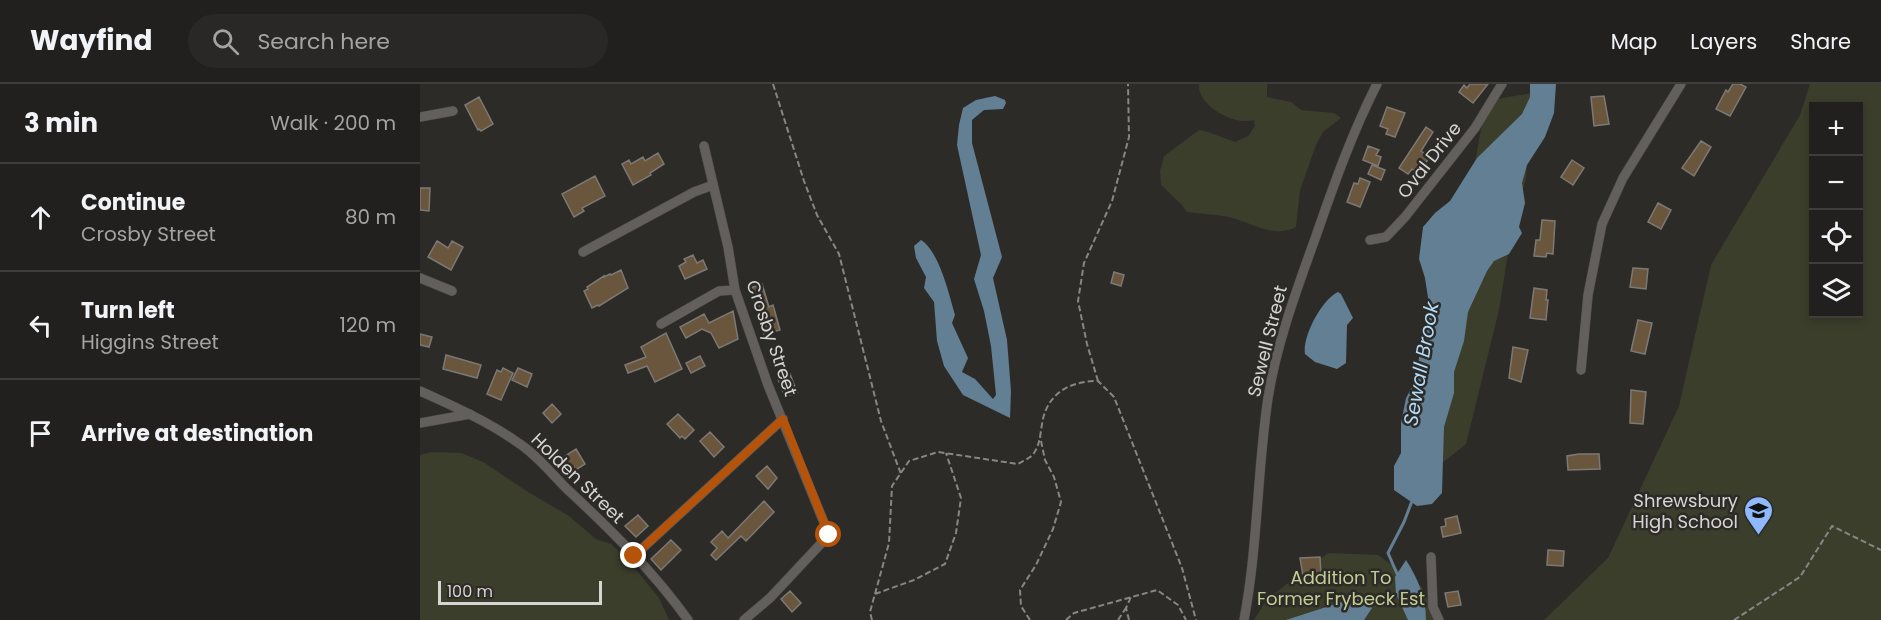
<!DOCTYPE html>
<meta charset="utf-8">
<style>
body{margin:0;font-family:Poppins,sans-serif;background:#2a2827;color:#f1f3f6}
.controls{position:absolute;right:18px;top:18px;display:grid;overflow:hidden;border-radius:0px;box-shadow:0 3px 9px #0003}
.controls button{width:54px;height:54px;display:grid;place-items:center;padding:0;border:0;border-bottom:2px solid #3f3e3c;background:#22201e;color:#f1f3f6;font:30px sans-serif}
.scale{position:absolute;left:18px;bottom:15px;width:164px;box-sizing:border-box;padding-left:6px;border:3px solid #d7d5d3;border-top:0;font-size:16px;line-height:21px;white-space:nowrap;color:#d7d5d3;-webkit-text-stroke:4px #2d2b28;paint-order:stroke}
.stop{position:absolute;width:18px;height:18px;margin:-14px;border:4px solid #b45309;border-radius:50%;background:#fff}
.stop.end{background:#b45309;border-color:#fff;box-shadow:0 2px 6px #0008}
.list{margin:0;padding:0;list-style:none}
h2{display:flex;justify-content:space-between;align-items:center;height:78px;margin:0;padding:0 24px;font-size:26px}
h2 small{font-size:20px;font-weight:400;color:#a2a3a4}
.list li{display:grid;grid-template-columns:39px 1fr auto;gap:18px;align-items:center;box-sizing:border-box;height:108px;padding:0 24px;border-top:2px solid #3f3e3c}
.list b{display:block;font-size:22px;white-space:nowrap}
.list p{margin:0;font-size:20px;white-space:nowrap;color:#a2a3a4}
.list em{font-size:20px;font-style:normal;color:#a2a3a4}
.icon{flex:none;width:33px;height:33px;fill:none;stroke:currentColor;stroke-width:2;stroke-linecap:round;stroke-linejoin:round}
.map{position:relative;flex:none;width:1461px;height:536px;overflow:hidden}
header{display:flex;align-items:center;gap:36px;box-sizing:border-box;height:84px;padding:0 30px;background:#22201e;border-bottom:2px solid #3f3e3c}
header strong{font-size:28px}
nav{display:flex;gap:33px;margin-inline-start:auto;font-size:21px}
.search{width:420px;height:54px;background:#2a2827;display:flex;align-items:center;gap:15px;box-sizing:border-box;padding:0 21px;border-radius:33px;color:#a2a3a4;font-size:22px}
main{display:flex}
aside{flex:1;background:#22201e}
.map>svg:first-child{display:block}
.green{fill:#3b3e2b;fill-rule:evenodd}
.water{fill:#627f93}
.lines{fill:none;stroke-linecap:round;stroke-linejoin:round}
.stream{stroke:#627f93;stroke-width:3}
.building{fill:#6a563d;stroke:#7c7975;stroke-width:1.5}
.street-casing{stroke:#4c4947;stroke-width:10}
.path{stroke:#888684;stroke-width:2;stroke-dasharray:6 3;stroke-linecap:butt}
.street{stroke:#625f5c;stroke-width:9}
.route{stroke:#b45309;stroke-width:8}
.labels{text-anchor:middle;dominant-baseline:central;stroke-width:5;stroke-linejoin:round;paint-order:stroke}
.street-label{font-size:18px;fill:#d7d5d3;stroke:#2d2b28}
.poi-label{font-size:18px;fill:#d7d5d3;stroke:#2d2b28;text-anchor:end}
.park-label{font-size:18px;fill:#c3cd94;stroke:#2d2b28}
.water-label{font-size:20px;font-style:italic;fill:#b2dcfa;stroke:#2d2b28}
</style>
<header>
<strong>Wayfind</strong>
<div class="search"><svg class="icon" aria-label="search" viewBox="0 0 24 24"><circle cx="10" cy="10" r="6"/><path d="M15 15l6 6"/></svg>Search here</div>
<nav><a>Map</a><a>Layers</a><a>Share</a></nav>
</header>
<main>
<aside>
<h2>3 min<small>Walk · 200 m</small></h2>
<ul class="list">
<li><svg class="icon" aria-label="ahead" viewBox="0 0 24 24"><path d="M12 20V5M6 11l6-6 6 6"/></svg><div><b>Continue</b><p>Crosby Street</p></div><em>80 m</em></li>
<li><svg class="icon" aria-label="left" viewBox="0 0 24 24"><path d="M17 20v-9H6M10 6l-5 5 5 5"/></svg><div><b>Turn left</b><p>Higgins Street</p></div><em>120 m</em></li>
<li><svg class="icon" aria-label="arrive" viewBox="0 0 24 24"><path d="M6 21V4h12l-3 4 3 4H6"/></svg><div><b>Arrive at destination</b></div></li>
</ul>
</aside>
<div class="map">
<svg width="1461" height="536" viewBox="0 0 1461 536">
<rect width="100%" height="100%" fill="#2d2b28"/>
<path class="green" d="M779,0H847V13L871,18L881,26L914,29L921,34L903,48L896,61L880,106L876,143C853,155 833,139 809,133C795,130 781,130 767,128L762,121L741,101L740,87L744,72L779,46L788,48L815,58L828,52L835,42L834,36C815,42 777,22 779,0Z
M1390,0H1461V536H1124L1188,474L1259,322L1291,181L1380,31ZM1394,22H1438V230H1394Z
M1112,9L1106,94L1091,150L1079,226L1046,360L1021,380L1031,189L1041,157L1066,17Z
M12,368L42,369L65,379L105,406L149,432L176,455L191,460L209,477L239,514L249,536H0V371Z
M908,469L958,471L1002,503L1017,536H834L847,515Z"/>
<path class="water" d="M1110,0H1136L1134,29L1125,53L1107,81L1102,99L1105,119L1099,143L1102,149L1089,170L1074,177L1067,187L1048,228L1044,257L1034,288V309L1024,343L1022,409L1012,420L997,422L974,406V382L981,369V339L986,314L997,294L1000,263L1009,220L1005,194L999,175L1003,143L1015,129L1030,117L1057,74L1102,30L1110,13Z
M575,12L585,16L586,19L583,25L564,26L552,36V59L582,173L573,194L587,256L591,307L590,334L543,311L524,282L517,257L514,218L504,204L506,193L496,174L494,162L501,156C519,167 529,210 535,231L532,239L548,274L542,288L555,295L573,315L576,311L571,262L564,227L554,195L561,171L537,61L539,41L543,24L556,16Z
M918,208L921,210L933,234L927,241L926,279L917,285L895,278L885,270C882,253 902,215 918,208Z
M986,476C998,495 1006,513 1006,536H988L976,510L975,493Z
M931,515L944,516L952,524L944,536H866Z"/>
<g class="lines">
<path class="stream" d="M978,492L968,469L984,438L992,417"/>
</g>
<path class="building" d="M1050,0H1068L1053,19L1039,8L1044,1L1047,4Z
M1313,0H1320L1326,3L1310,32L1296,25L1306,6L1308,8Z
M1184,12L1189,40L1174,42L1171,13Z
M59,13L73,40L61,47L59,45L58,46L45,21Z
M967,23L985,29L975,53L966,50L968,45L960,42Z
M1006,43L1013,48L1001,67L1010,73L998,89L992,85L988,90L979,84Z
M1281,57L1291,63L1274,92L1262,84Z
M948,62L959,66L956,71L961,73L958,82L943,76Z
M238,69L244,80L230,89L231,91L213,101L202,80L209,76L211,80L223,73L225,77Z
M1152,76L1164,84L1153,101L1141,93Z
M952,81L965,86L961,96L948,90Z
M175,92L185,112L162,124L164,127L154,133L142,110Z
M940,94L950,98L940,123L927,118L934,99L938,100Z
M0,104H10L9,127L0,126Z
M1238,119L1251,126L1241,145L1228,138Z
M1122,136L1135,137L1133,170L1127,169L1126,173L1114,172L1116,156H1120Z
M17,157L28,164L32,157L43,163L31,186L8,173Z
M273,171L277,179L283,176L287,185L265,195L259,182L266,178L264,175Z
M1213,184L1228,185L1226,205L1210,203Z
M201,186L208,204L179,222L178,221L172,224L164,207L168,205L167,203L184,192V193L190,190L191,191Z
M694,188L704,191L701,202L691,199Z
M342,200L349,223L353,221L360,246L344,250L330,204Z
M1114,204L1127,206L1126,216H1128L1126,236L1110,234Z
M313,227L318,255L299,264L291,249L282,245L266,254L260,243L284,230L289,239Z
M1218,236L1232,239L1225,270L1211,267Z
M246,249L262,285L235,298L227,282L208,289L205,281L226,273L221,263Z
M0,250L12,253L9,263L0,261Z
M1093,263L1108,266L1101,298L1089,294Z
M26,271L61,281L57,294L23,285Z
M280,272L285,282L271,289L266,279Z
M83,284L93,289L81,316L67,310L77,286L81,288Z
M98,284L112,290L107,303L92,296Z
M370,290L377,308L365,313L358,295Z
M1211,306L1226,308L1223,340L1210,339Z
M132,320L141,330L132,339L123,329Z
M258,330L274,346L265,355L262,352L260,354L247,340Z
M290,348L304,363L294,373L280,357Z
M156,365L165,380L151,389L142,374Z
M1159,370H1179L1180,385L1148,386L1147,372Z
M347,382L357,394L348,405L336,392Z
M344,417L354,428L326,457L321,452L296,476L291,471L297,464L291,458L302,447L308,454Z
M218,431L228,442L216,453L205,442Z
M1037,432L1041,449L1023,453L1021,443L1026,442L1025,435Z
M251,456L261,466L241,486L231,475Z
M1128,466L1144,467L1143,482L1127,481Z
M900,473L901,491L883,492L880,474Z
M370,507L381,519L372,528L361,515Z
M1038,507L1041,521L1028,523L1025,509Z"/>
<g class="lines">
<defs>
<path id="street" d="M0,33L33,27
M284,62L308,163L315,206L348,301L409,451L350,514L324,536
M950,156L966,153L985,133L1055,44L1082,0
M163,168L274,108L293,101
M0,194L32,207
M241,240L299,207L315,206
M1161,286L1168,211L1182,140L1203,94L1261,0
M0,307C33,322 67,337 97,358C116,370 131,389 147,405C190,445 234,488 268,536
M0,339L50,330
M214,472L363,335
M1011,473L1013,523L1019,536
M824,536C838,462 837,388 848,314C857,258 877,205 896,152C914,100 932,49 957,0"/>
</defs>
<use href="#street" class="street-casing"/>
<path class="path" d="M353,0L384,97L397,131L419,170L461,337L481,390
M678,297L667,260L658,217L664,179L692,117L709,53L708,0
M455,510L494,496L525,480L536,449L541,414L526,369
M452,536L450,528L469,459L472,402L489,377L518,368L598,380C603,377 611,374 614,369C622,358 620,341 625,328C634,305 655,297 678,297L694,313L762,484L776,536
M610,536L601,522L600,506L616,481L633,445L641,418L634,393L625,376L620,352
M646,536L654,529L737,506L758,521L766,536
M698,536L706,524
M709,536L706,524L711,513
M1314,536L1380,493L1412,442L1461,466"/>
<use href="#street" class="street"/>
</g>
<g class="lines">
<path class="route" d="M214,472L363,335L409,451"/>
</g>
<defs>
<symbol id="school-pin" viewBox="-11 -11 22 30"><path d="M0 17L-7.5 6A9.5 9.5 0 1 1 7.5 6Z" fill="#8eb9fc" stroke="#2d2b28"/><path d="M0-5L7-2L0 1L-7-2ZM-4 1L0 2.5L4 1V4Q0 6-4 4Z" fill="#111"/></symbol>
</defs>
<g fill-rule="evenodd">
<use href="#school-pin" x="1322" y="410" width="33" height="45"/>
</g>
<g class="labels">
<g class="street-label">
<text transform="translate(1009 76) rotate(-52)">Oval Drive</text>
<text transform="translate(352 254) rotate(71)">Crosby Street</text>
<text transform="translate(847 257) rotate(-76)">Sewell Street</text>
<text transform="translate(158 394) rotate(44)">Holden Street</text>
</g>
<g class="poi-label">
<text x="1318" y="416">Shrewsbury<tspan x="1318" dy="21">High School</tspan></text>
</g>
<g class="park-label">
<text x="921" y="493">Addition To<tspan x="921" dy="21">Former Frybeck Est</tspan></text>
</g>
<g class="water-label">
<text transform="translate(1001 280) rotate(-80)">Sewall Brook</text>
</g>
</g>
</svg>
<div class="controls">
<button>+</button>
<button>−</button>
<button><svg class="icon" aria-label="locate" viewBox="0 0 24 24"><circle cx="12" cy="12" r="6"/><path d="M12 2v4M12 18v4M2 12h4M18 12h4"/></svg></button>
<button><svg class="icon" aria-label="layers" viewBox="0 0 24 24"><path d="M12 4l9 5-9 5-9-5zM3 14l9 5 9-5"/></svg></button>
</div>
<div class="scale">100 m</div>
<div class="stop" style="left:409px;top:451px"></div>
<div class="stop end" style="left:214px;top:472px"></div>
</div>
</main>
